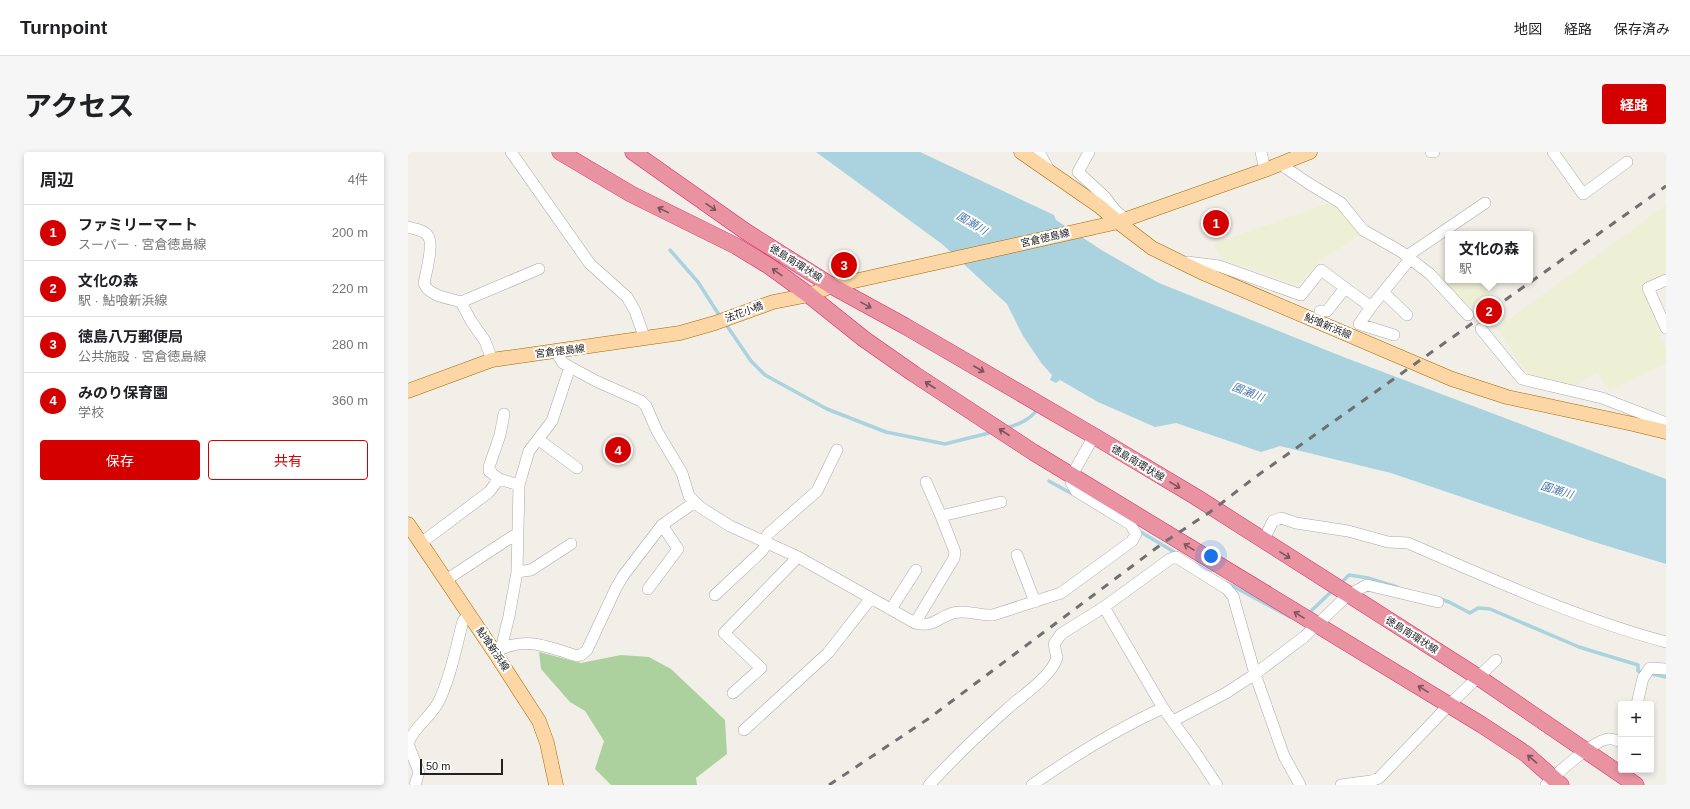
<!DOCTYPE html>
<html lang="ja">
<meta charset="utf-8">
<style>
body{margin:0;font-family:Arial,"Noto Sans JP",sans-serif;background:#f6f6f6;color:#202124}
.controls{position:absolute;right:12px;bottom:12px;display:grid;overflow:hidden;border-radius:4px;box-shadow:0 2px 6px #0003}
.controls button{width:36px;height:36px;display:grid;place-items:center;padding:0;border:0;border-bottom:1px solid #e0e0e0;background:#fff;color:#202124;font:20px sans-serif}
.scale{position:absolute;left:12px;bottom:10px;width:83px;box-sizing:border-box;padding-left:4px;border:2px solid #222;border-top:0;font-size:11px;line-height:14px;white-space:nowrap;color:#222;-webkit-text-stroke:3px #fff;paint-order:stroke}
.you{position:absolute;left:803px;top:404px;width:14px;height:14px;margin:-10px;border:3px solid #fff;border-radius:50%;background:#1a73e8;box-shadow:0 0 0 6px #1a73e833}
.badge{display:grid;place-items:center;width:26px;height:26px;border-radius:50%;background:#d40000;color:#fff;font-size:13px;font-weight:700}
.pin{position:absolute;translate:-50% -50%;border:2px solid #fff;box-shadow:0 1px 4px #0006}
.popup{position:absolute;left:1037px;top:79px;width:88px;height:52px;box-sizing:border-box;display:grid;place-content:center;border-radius:4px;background:#fff;filter:drop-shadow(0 1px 3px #0005);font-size:13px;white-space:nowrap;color:#757577}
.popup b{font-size:15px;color:#202124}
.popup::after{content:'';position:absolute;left:50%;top:100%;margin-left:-8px;border:8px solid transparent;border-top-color:#fff}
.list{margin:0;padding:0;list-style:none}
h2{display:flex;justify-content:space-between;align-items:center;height:52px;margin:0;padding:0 16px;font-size:17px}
h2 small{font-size:13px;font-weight:400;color:#757577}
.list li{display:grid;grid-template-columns:26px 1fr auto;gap:12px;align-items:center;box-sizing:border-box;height:56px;padding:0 16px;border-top:1px solid #e0e0e0}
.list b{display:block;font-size:15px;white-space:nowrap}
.list p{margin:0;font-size:13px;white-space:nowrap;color:#757577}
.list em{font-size:13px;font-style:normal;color:#757577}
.actions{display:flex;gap:8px;padding:12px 16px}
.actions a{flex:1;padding:9px 0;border:1px solid #d40000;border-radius:4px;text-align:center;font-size:14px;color:#d40000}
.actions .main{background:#d40000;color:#fff}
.map{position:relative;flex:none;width:1258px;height:633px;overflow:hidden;border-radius:4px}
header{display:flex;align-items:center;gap:24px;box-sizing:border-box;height:56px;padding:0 20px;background:#fff;border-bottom:1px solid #e0e0e0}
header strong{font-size:19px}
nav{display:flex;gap:22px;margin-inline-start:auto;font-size:14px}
.intro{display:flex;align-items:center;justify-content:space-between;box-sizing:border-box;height:96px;padding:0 24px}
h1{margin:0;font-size:28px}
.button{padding:10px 18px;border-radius:4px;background:#d40000;color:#fff;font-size:14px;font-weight:700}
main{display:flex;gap:24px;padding:0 24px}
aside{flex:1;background:#fff;border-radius:4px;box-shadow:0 2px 6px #0003}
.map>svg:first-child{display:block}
.farmland{fill:#eef0d5}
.forest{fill:#add19e}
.water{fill:#aad3df}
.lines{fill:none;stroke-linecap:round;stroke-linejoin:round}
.stream{stroke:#aad3df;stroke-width:3.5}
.minor-casing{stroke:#a9a9a9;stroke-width:12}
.major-casing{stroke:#a06b00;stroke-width:15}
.highway-casing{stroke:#dc2a67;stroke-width:17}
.minor{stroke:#fff;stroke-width:11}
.major{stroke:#fcd6a4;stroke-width:14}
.highway{stroke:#e892a2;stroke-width:16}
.rail{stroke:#707070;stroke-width:3;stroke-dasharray:8 8;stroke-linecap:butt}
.oneway{stroke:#7b545c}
.labels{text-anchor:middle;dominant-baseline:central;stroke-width:4;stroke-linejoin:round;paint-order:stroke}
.street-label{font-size:10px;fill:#222;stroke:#fff}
.water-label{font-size:11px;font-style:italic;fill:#4a7aab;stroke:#fff}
</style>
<header>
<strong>Turnpoint</strong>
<nav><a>地図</a><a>経路</a><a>保存済み</a></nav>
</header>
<div class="intro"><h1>アクセス</h1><a class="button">経路</a></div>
<main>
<aside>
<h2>周辺<small>4件</small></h2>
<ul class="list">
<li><span class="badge">1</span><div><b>ファミリーマート</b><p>スーパー · 宮倉徳島線</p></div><em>200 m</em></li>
<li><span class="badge">2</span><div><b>文化の森</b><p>駅 · 鮎喰新浜線</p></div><em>220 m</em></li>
<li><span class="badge">3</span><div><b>徳島八万郵便局</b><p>公共施設 · 宮倉徳島線</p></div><em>280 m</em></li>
<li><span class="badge">4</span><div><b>みのり保育園</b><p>学校</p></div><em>360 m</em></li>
</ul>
<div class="actions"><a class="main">保存</a><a>共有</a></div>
</aside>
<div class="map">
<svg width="1258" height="633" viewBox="0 0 1258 633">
<rect width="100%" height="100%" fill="#f2efe9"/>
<path class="farmland" d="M918,52L928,53L954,82L913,108L890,133L815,108L805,92Z
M1258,53V121L1234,134L1258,197V212L1201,239L1190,221L1167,234L1119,222L1089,176Z
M1040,116V128H1095L1057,159L1031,122Z"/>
<path class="forest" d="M131,500L173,511L213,503L241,505L263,517L317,568L319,602L288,626L289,633H203L187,617L196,589L177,559L162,550L133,517Z"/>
<path class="water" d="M408,0H512L646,63L648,68L695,99L751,131L938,206L1258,327V412L1183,389L983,321L872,294L853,300L768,271L747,275L690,250L652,228L648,231L642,228L644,223L634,212L615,184L599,152L534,92Z"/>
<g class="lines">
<path class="stream" d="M262,98L290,130L313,166
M317,171L343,209L357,223L419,257L478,280L537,292L585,280
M598,276C612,272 621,268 630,257
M641,329L668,344
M731,379L768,401
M819,431L882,465
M932,432L941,423L960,426L989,435
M1032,447L1041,450L1062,461L1070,456L1082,457L1171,495L1230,513V519L1258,525
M900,462L926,437"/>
<defs>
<path id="minor" d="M103,0L182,112L219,145L227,159L237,187
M631,0L642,20
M681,0L670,20L697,45L707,58L717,67
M853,0L857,18
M1023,0H1026
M1145,0L1175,42L1219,10
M872,12L900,31L933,51L955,78L992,99L1022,122L1060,163
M0,75C6,77 17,78 20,84C26,92 18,121 16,131C20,144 41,146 53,150L63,169L77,189L84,208
M999,104L1077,51
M779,110L811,114L893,143L913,118L963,155L1002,107
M1258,128L1240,136L1258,176
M975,140L999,163
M53,150L131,117
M963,155L951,172L986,183
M912,159H919L937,136
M1073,177L1114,227L1194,246L1258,271
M162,215L188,229L233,249L238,254L249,279L274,321L281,344L292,355L322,374L390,405L507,471C525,476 529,466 545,461C558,457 571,464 585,463L653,441L724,389L728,382L722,372L668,339L663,330L664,323L686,284
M96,262L92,283L81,315V319L91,327L111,333
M131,288L169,316
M518,330L533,364
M356,389L360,382L409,339L429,298
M855,389L865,369L873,366L888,371L940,379L980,390L1000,391C1085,428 1169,466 1258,490
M13,391L81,340L91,327
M609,403L627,450
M109,420L123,418L163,392
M38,428L105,384H110
M240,437L270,397L254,373
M307,443L354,399L359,391
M696,455L755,556L787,600L809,633
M483,457L508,418
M507,471L546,406L547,400L533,364L593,350
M93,497L101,464L109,420L111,333L121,299L144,269L162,215L155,211L148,200
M88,500C115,483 141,495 169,504L173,503L179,498L208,436L215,424L254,373L287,350
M325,541L353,516L316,481L390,405
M1229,552L1235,526L1242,516L1258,517
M765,569L818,541L847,522L896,485L940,443L959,433L1030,450
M336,578L420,501L463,446
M0,591C6,575 23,565 31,549C43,524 48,495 55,469L61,462
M0,592L11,620L7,633
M521,633C545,607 571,582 598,558C613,544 642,526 649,506L646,492L653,482L696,455L762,407L768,405L819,437L825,444L847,522L876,604L892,633
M624,633C664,605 711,576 755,556
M933,633L963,629L971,626L1041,553L1088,508
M1138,633C1148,622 1187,587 1201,587C1204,586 1210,589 1213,590"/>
<path id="major" d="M613,0L691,54L710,70L744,96L793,120L1044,227L1099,245L1225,272L1258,280
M0,239L84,208L272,181L307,171L365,150L401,143L424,134L710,70L857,18L902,0
M0,372L87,501L131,569L139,591L148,633"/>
<path id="highway" d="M152,0L223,42L328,94L361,114L401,143L456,187L506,222L625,300L1074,573L1118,602L1153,633
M225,0L337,79L424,134L497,174L686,284L788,345L1070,525L1228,633"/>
</defs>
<use href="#minor" class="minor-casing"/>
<use href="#major" class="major-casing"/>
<use href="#highway" class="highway-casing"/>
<use href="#minor" class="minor"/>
<use href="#major" class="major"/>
<use href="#highway" class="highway"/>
<path class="rail" d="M421,633L520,567L755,391L802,360L846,326L1258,34"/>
</g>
<defs><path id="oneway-shaft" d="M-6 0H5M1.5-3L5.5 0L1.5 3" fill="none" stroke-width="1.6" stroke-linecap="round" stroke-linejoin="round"/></defs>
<g class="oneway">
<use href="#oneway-shaft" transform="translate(303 55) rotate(35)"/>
<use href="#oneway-shaft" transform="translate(255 58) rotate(-154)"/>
<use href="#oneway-shaft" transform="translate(369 120) rotate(-144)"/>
<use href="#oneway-shaft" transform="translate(458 153) rotate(29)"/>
<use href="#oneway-shaft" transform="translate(571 217) rotate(30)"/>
<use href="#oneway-shaft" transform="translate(522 233) rotate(-147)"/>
<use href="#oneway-shaft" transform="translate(596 280) rotate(-147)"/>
<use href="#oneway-shaft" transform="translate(767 333) rotate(31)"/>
<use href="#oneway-shaft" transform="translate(781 395) rotate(-148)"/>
<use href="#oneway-shaft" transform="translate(877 403) rotate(32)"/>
<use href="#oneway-shaft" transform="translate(891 463) rotate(-148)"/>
<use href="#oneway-shaft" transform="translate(1015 537) rotate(-149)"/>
<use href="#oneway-shaft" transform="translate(1124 607) rotate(-139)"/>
</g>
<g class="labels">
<g class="street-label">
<text transform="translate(637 86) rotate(-13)">宮倉徳島線</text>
<text transform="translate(388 111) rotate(32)">徳島南環状線</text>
<text transform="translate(336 160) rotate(-20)">法花小橋</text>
<text transform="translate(920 174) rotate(23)">鮎喰新浜線</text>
<text transform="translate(152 199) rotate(-7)">宮倉徳島線</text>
<text transform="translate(730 311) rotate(31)">徳島南環状線</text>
<text transform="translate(1004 483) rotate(32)">徳島南環状線</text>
<text transform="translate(85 497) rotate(56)">鮎喰新浜線</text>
</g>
<g class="water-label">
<text transform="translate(564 71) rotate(31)">園瀬川</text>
<text transform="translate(840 240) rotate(21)">園瀬川</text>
<text transform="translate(1149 338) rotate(17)">園瀬川</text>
</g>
</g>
</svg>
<div class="controls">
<button>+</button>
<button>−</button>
</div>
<div class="scale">50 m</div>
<div class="you"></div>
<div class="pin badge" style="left:808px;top:71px">1</div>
<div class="pin badge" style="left:1081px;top:159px">2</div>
<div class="popup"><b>文化の森</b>駅</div>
<div class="pin badge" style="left:436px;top:113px">3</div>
<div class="pin badge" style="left:210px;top:298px">4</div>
</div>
</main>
